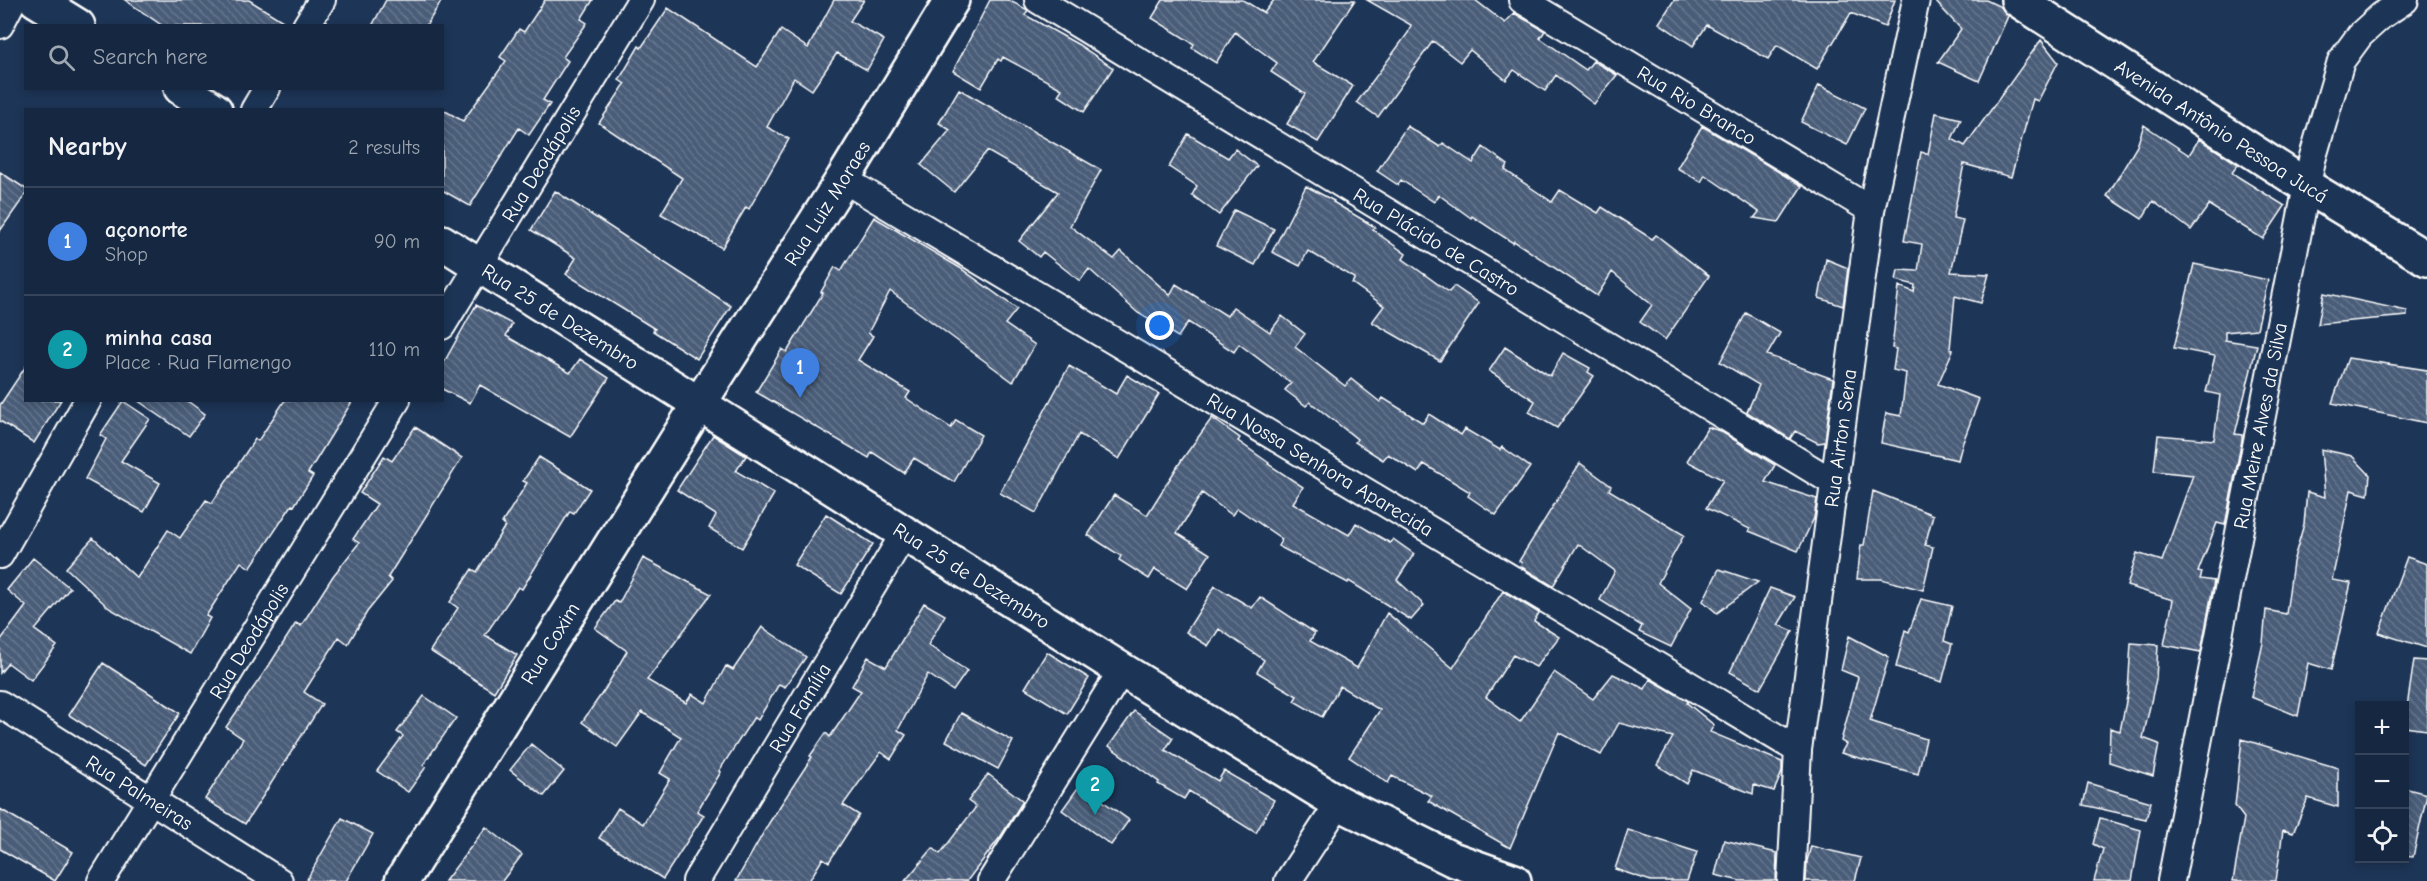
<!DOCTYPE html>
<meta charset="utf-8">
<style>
body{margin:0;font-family:"Comic Neue",sans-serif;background:#23344c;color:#f1f3f6}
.controls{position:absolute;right:18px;bottom:18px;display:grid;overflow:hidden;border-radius:0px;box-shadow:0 3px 9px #0003}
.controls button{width:54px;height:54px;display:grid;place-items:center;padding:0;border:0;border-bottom:2px solid #35445a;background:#162841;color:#f1f3f6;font:30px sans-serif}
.you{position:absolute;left:1160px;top:326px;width:21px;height:21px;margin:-15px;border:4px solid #fff;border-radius:50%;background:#1a73e8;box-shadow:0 0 0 9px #1a73e833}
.badge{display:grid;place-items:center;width:39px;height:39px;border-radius:50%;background:#ea580c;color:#fff;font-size:20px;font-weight:700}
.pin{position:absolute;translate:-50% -50px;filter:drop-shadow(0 2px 3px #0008)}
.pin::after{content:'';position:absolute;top:32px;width:21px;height:18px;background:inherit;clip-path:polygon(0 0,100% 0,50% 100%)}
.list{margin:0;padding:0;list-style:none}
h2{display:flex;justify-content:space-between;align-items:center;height:78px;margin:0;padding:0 24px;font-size:26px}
h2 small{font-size:20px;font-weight:400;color:#9ea6b1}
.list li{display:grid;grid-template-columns:39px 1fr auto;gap:18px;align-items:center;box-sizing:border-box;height:108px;padding:0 24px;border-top:2px solid #35445a}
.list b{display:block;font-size:22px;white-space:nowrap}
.list p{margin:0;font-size:20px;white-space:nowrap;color:#9ea6b1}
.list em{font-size:20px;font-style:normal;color:#9ea6b1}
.icon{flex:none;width:33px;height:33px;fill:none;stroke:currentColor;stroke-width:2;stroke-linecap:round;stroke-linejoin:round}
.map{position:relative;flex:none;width:2427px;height:881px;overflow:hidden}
.search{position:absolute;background:#162841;box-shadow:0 3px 9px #0003;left:24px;top:24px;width:420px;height:66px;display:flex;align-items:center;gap:15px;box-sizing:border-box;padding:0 21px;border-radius:0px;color:#9ea6b1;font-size:22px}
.panel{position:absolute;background:#162841;box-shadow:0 3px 9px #0003;left:24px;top:108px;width:420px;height:294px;border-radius:0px}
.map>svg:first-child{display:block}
.building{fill:url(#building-back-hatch);stroke:#fff;stroke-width:1.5}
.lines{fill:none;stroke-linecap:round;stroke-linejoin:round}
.minor-casing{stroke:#fff;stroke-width:30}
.tertiary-casing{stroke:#fff;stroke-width:38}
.minor{stroke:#1d3557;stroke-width:26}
.tertiary{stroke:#1d3557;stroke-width:33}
.labels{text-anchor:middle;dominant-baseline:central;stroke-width:4.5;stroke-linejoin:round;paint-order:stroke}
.street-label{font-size:20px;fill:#fff;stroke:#1d3557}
</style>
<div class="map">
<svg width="2427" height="881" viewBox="0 0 2427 881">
<defs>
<pattern id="building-back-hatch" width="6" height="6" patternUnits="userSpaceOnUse" patternTransform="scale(1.5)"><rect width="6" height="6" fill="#4a5d79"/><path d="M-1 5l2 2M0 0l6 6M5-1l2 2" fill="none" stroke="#65758d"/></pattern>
</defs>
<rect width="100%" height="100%" fill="#1d3557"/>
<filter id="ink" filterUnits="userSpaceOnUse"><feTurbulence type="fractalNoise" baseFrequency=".0167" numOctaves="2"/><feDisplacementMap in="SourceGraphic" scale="12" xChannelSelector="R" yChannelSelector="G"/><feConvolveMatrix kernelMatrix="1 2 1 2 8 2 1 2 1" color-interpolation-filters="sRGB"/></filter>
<g filter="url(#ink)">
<path class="building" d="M125,0H249L291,26H163Z
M386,0H442L426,26H372Z
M545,0H593L581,19L587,23L563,57L568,61L543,100L550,104L529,135L519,128L470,206L442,190V109L463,121L506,61L500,57L519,29L524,32Z
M834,0H864L850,21L884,40L867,70L837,53L812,90L794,78L767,127L789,139L749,209L746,207L722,248L661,214L682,178L599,123L625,84L619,80L639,46L641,48L668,8L757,67L781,30L808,48Z
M990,0H1008L1028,10L1025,15L1079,45L1113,68L1084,112L1058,95L1062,89L1003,57L1001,61L998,59L981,88L953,71Z
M1163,0H1243L1264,13L1274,0H1355L1313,62L1353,86L1318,142L1287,124L1305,94L1271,72L1277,63L1235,32L1216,63L1192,48L1194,44L1152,18Z
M1367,0H1475L1505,23L1514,13L1545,31L1540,38L1586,70L1593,61L1617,75L1594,104L1556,75L1545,91L1514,70L1506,80L1470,50L1460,62L1433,41L1378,117L1357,102L1408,33L1411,25Z
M1674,0H1895L1885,27L1851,13L1817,69L1777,45L1768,59L1707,25L1693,46L1659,23Z
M1934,0H1986L2001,7L2008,16L1979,81L1938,62L1961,29Z
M2041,40L2058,62L2038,101L2033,99L2011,177L1964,164L1953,218L1963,220L1951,272L1989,274L1981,303L1955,296L1950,349L1953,350L1938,384L1979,399L1962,445L1958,460L1881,443L1886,413L1901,416L1906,373L1893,370L1896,349L1892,348L1899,286L1914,292L1915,285L1896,280L1898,270L1918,271L1922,244L1904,241L1921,152L1928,154L1936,113L1961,119L1952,139L1965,146Z
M1819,85L1865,108L1847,145L1801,122Z
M959,89L1101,170L1070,226L1114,259L1121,251L1170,295L1176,284L1227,316L1233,307L1270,332L1282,316L1305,334L1295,347L1345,386L1351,379L1380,402L1383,398L1423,423L1429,414L1461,435L1465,429L1500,450L1502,447L1530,467L1496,515L1468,496L1470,492L1424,464L1418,473L1388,454L1383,460L1355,442L1357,439L1310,402L1306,406L1285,390L1291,383L1239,344L1234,352L1188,322L1178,337L1138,313L1089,269L1080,281L1043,252L1039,257L1019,241L1058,192L987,151L954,192L921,165L950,130L939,123Z
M2144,125L2189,155L2199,139L2238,164L2232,173L2285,206L2263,239L2209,205L2191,230L2153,201L2142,219L2107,196L2137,146Z
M1407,126L1440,147L1443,143L1473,163L1483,147L1508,165L1505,170L1552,202L1560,190L1598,213L1602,207L1652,239L1656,235L1709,276L1665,340L1640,322L1652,305L1612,272L1597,296L1514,241L1513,243L1472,216L1471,218L1439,195L1434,202L1401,180L1398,185L1377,171Z
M1702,126L1802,186L1779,222L1754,218L1759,212L1705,175L1701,182L1677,168Z
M1188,134L1228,158L1235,149L1257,166L1219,215L1192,195L1197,186L1169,167Z
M0,172L26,189V194L0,231Z
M1306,186L1334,201L1333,202L1375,227L1373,230L1406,254L1403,259L1449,292L1454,286L1479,303L1440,361L1372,322L1384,306L1352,283L1355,278L1308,251L1300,266L1272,252Z
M555,191L731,306L697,359L653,331L655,329L566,274L576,258L531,230Z
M1234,210L1274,229L1255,265L1216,246Z
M874,217L960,268L1017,309L1005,324L1035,345L1013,382L890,291L868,333L873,336L858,360L910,392L906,398L951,428L956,420L981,435L954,482L914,458L904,473L872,452L869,458L756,392L782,349L787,352L823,293L821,292L835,267L841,271Z
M1826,259L1848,268L1843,306L1819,298Z
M2194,264L2268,280L2257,329L2225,332V340L2257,345L2235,434L2242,435V440L2225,525L2217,523L2198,572L2202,573L2200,579L2214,581L2201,652L2164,645L2173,600L2127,586L2137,553L2162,561L2193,475L2154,471L2158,435L2214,440L2220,395L2206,392L2215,356L2174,348Z
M2324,293L2407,311V316L2318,324Z
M476,305L512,324L506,336L570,373L580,359L609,378L570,437L480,385L470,403L442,389V366Z
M1746,313L1780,333L1767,355L1833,379L1825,442L1818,443L1795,431L1790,439L1747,412L1759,385L1720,362Z
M1505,347L1550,376L1563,353L1590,368L1588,372L1594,376L1557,428L1529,412L1535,401L1489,371Z
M2348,358L2427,370V423L2332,403Z
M26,366V400H61L34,443L0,421V405Z
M1069,366L1116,394L1127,375L1159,394L1119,459L1079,434L1036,513L1000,493Z
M137,400H186L205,414L189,436Z
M285,400H353L308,473L313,476L294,506L292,505L250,568L241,562L206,616L210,618L190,654L109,608L66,568L93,538L137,578L168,530L180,538L206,500L212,503L255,439L258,441Z
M123,401L150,419L121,461L160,483L144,512L85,479L106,439L100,435Z
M1212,418L1240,438L1238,441L1269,463L1268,464L1303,487L1293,503L1349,535L1356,523L1390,543L1393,539L1414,554L1397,580L1424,605L1411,620L1349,581L1348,583L1278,546L1282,539L1237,508L1232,515L1202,493L1177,533L1210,554L1187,589L1155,569L1149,579L1119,560L1121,556L1088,535L1114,495L1147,515L1181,461Z
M415,427L462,458L388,577L392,581L367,612L348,644L339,637L304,692L322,704L245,824L205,799L243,739L226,727L268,667L296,623L301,626L333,576L359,543L353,539L377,504L360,493L384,456L392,461Z
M1708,427L1720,431L1775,465L1765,482L1817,499L1814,518L1798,551L1749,531L1750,529L1706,508L1723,480L1687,461Z
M713,435L746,456L736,471L774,494L742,548L709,528L716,515L677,490Z
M2321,449L2352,456L2370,475L2368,495L2351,490L2332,580L2351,583L2331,670L2308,663L2298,716L2251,697L2263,643L2266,610L2286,614L2293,562L2304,524L2307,492L2325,497Z
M539,457L590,489L574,513L570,511L522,589L518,587L485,635L517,655L494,692L430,651L458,608L450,602L472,569L477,572L505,526L502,523L527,483L523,481Z
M1580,463L1611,486L1609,490L1684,535L1658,583L1691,609L1671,647L1639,632L1642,626L1600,600L1615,571L1578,544L1553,586L1520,566L1522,563L1519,561Z
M1873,491L1933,515L1925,545L1933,547L1923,590L1881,579H1857L1861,545H1864Z
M826,514L873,544L841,594L794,565Z
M2407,557L2427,564V648L2379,633Z
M33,558L70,588L35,630L57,646L31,680L8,663L0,673V641L26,606L7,590Z
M643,558L711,594L647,680L686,703L692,694L706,703L726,666L733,670L762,627L806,657L785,687L779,684L758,720L754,717L719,771L721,772L697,811L704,815L663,879L599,838L618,808L643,824L670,779L660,773L681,737L642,712L617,747L582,722L605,689L627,651L595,628L615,601L619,603Z
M1719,569L1758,582L1717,613L1703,601Z
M1215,586L1252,608L1260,597L1315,633L1310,641L1357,668L1387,613L1453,668L1503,591L1539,613L1534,621L1559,637L1536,667L1513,655L1486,697L1520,722L1554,672L1593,699L1613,674L1645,689L1650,679L1688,701L1687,703L1714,725L1710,732L1782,762V772L1774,791L1754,785L1753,794L1693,770L1687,784L1657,765L1673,737L1619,723L1601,755L1559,732L1510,848L1428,801L1432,796L1392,776L1388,783L1349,757L1380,710L1340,686L1322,717L1294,701L1297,696L1257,672L1264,660L1219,629L1208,646L1186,632Z
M1770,588L1795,597L1778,625L1793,631L1760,689L1730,672Z
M1921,599L1952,606L1944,641L1952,644L1942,682L1896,667L1905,630L1909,632Z
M924,603L945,615L928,645L967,671L953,691L928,674L898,730L906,735L891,759L881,752L843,805L859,815L829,862L823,858L809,881H736L769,823L812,757L810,756L826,733L830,737L861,691L852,686L868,657L886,667Z
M1849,636L1889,657L1870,721L1926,739L1918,774L1841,753L1846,744L1841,741L1858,677L1841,670Z
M2131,643L2158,645L2156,679L2143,738L2159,744L2153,776L2109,762L2110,728L2120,731L2128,692Z
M1047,652L1089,678L1067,714L1025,688Z
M2414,660L2427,661V730L2404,727Z
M103,663L180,713L146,765L69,715Z
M424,696L456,718L423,765L426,767L408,792L377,771L403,736L397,732Z
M1134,711L1173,738L1165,750L1218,781L1224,771L1274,800L1256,833L1189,791L1184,799L1158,784L1159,782L1109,746Z
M961,713L1013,741L998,769L946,741Z
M2242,739L2338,768V807L2308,798L2293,833L2283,830L2276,881H2233L2244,818L2235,806Z
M531,744L564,771L544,796L510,770Z
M988,774L1023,801L1001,836L967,881H905L933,848L940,854L976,807L968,801Z
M2088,783L2151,802L2146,819L2083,805Z
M1080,785L1129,820L1111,845L1062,810Z
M2404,788L2427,794L2413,857L2404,856Z
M0,809L73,852L55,881L0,849Z
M342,818L373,834L346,881H306Z
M2100,818L2141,830L2132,881H2094L2103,849L2093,844Z
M486,827L522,855L502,881H445Z
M1628,830L1697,852L1687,881H1651L1615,869Z
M1724,840L1777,853L1776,881H1740L1715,875Z
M1811,846L1861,858L1855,881H1806L1807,861Z"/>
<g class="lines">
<defs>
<g id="minor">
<path id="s1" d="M1038,0L1836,484"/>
<path id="s2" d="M1522,0L1871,210"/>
<path d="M0,25L13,0"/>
<path d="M306,26L322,0"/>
<path d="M254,110L267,88"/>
<path id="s3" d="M843,179L1798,750"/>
<path id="s4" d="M442,326L641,0"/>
<path d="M0,555L88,400"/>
<path id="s5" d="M0,704L279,881"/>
<path id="s6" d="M101,881L397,400"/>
<path id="s7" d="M696,881L904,534"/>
<path d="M991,881L1122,670"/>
<path d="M1288,881L1339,803"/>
<path id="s8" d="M1791,881L1798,750L1871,210L1916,0"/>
<path id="s9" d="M2171,881L2312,160L2341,61L2360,35L2381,16L2405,0"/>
</g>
<g id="tertiary">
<path d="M36,0L78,26"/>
<path id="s10" d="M2018,0L2305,185L2427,259"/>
<path d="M181,88L215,110"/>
<path id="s11" d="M442,242L1122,670L1339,803L1452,859L1514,881"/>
<path id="s12" d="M402,881L699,404L843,179L952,0"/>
</g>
</defs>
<use href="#minor" class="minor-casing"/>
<use href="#tertiary" class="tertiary-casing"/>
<use href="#minor" class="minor"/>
<use href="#tertiary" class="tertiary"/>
</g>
</g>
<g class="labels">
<g class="street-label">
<text stroke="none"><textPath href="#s2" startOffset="204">Rua Rio Branco</textPath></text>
<text stroke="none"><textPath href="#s10" startOffset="242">Avenida Antônio Pessoa Jucá</textPath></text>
<text stroke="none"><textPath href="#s4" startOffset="190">Rua Deodápolis</textPath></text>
<text stroke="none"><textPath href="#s12" startOffset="800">Rua Luiz Moraes</textPath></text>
<text stroke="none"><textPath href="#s1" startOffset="466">Rua Plácido de Castro</textPath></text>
<text stroke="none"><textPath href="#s11" startOffset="140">Rua 25 de Dezembro</textPath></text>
<text stroke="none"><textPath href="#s9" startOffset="464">Rua Meire Alves da Silva</textPath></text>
<text stroke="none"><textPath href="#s8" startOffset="446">Rua Airton Sena</textPath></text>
<text stroke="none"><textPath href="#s3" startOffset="556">Rua Nossa Senhora Aparecida</textPath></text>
<text stroke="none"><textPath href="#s11" startOffset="626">Rua 25 de Dezembro</textPath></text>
<text stroke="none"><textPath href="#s6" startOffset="282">Rua Deodápolis</textPath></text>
<text stroke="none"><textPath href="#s12" startOffset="280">Rua Coxim</textPath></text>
<text stroke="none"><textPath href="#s7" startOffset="202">Rua Família</textPath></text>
<text stroke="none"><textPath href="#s5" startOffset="165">Rua Palmeiras</textPath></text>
</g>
</g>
</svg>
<div class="controls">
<button>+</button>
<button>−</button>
<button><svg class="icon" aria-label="locate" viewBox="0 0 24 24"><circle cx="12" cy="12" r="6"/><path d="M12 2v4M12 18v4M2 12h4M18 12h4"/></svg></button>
</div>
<div class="you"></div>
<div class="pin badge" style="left:800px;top:398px;background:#3f7fe0">1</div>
<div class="pin badge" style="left:1095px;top:815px;background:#0f9aa8">2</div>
<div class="search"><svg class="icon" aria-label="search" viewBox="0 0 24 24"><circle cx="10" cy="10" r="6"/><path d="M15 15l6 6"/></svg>Search here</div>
<section class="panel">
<h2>Nearby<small>2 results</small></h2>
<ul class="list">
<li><span class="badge" style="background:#3f7fe0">1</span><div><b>açonorte</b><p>Shop</p></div><em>90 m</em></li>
<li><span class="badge" style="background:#0f9aa8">2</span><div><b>minha casa</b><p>Place · Rua Flamengo</p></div><em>110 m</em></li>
</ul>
</section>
</div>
